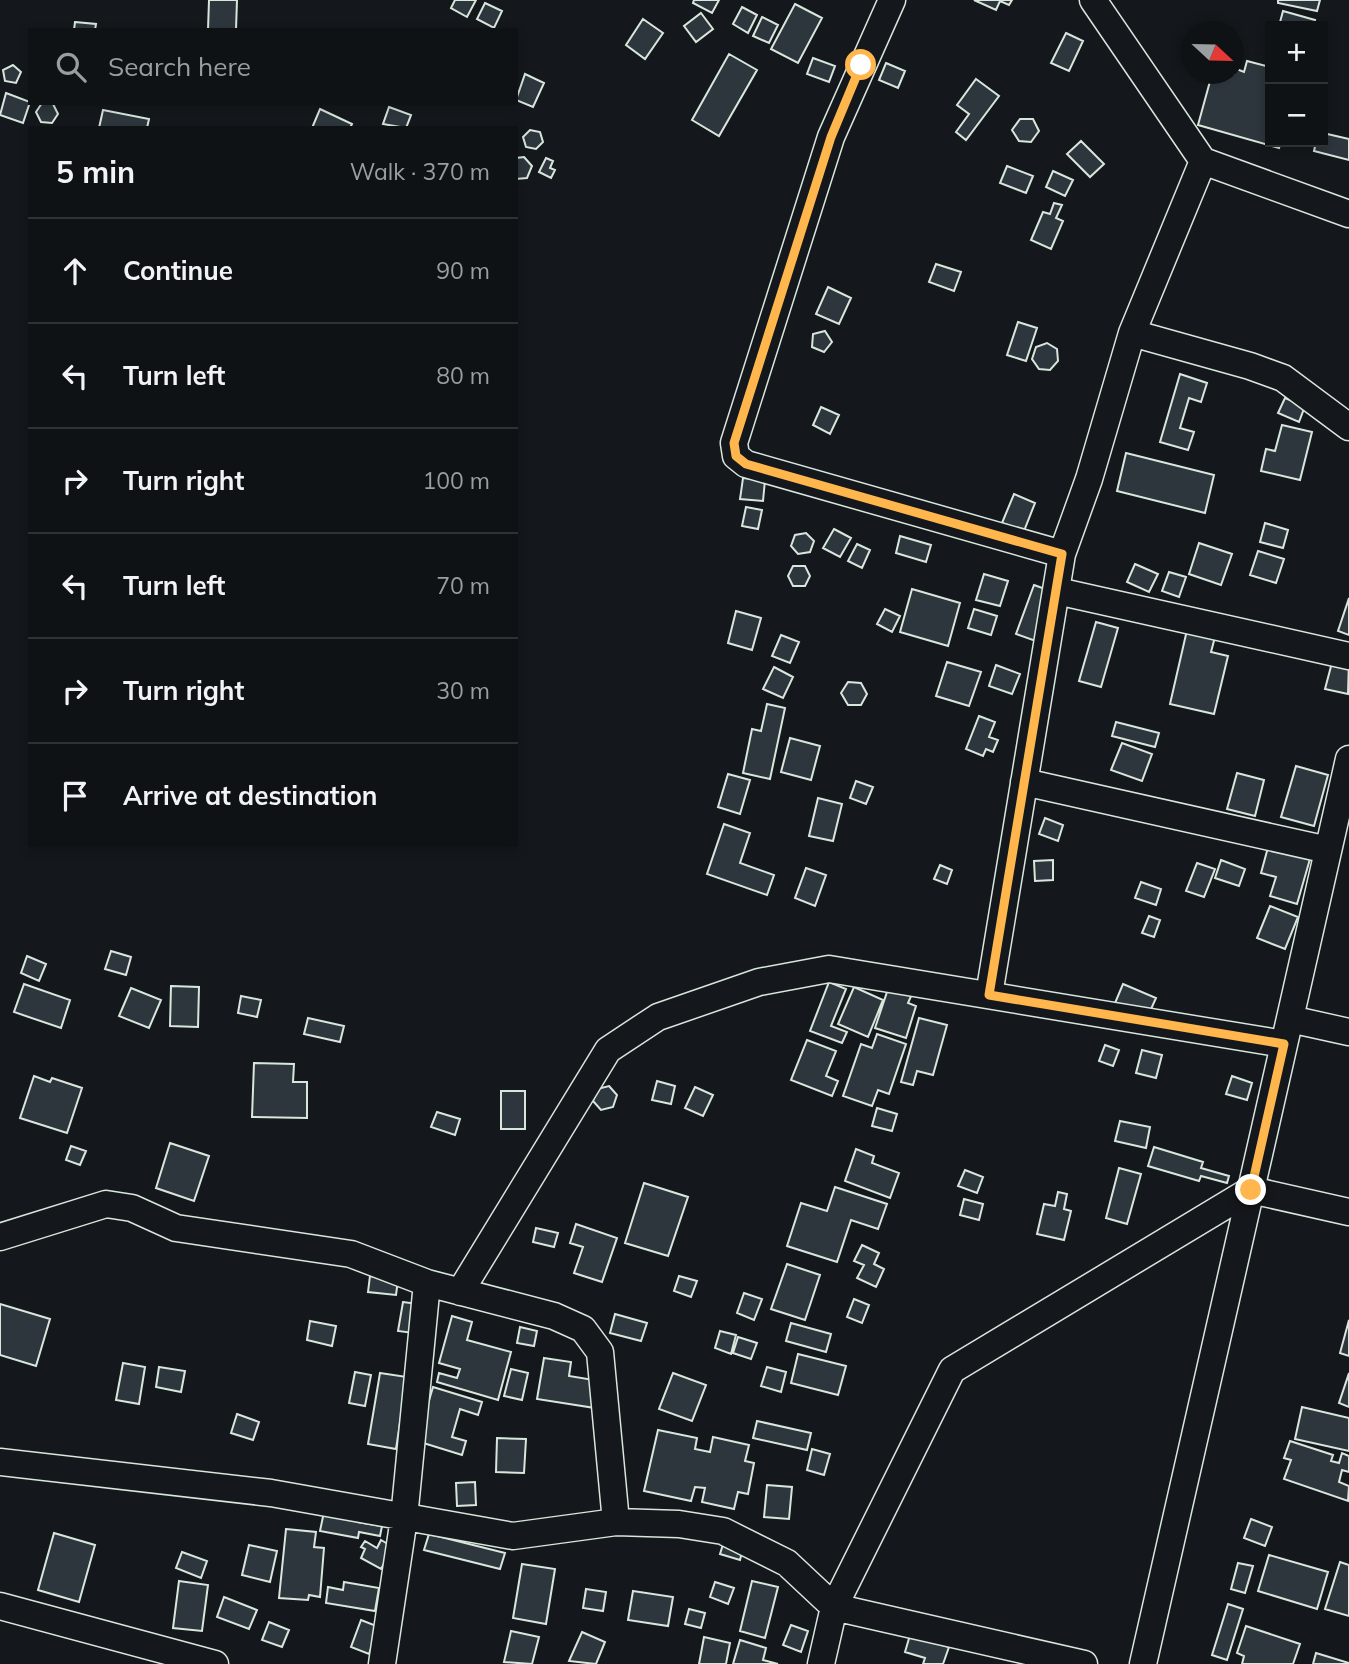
<!DOCTYPE html>
<meta charset="utf-8">
<style>
body{margin:0;font-family:Mulish,sans-serif;background:#1d2022;color:#f1f3f6}
.controls{position:absolute;right:21px;top:21px;display:grid;overflow:hidden;border-radius:0px;box-shadow:0 4px 10px #0003}
.controls button{width:63px;height:63px;display:grid;place-items:center;padding:0;border:0;border-bottom:2px solid #2f3234;background:#0f1215;color:#f1f3f6;font:35px sans-serif}
.compass{position:absolute;left:1181px;top:21px;width:63px;height:63px;border-radius:50%;background:#0f1215;box-shadow:0 4px 10px #0003;rotate:112deg}
.stop{position:absolute;width:21px;height:21px;margin:-16px;border:5px solid #ffb74d;border-radius:50%;background:#fff}
.stop.end{background:#ffb74d;border-color:#fff;box-shadow:0 2px 7px #0008}
.list{margin:0;padding:0;list-style:none}
h2{display:flex;justify-content:space-between;align-items:center;height:91px;margin:0;padding:0 28px;font-size:30px}
h2 small{font-size:23px;font-weight:400;color:#9b9ea0}
.list li{display:grid;grid-template-columns:46px 1fr auto;gap:21px;align-items:center;box-sizing:border-box;height:105px;padding:0 28px;border-top:2px solid #2f3234}
.list b{display:block;font-size:26px;white-space:nowrap}
.list em{font-size:23px;font-style:normal;color:#9b9ea0}
.icon{flex:none;width:38px;height:38px;fill:none;stroke:currentColor;stroke-width:2;stroke-linecap:round;stroke-linejoin:round}
.map{position:relative;flex:none;width:1349px;height:1664px;overflow:hidden}
.search{position:absolute;background:#0f1215;box-shadow:0 4px 10px #0003;left:28px;top:28px;width:490px;height:77px;display:flex;align-items:center;gap:18px;box-sizing:border-box;padding:0 24px;border-radius:0px;color:#9b9ea0;font-size:26px}
.panel{position:absolute;background:#0f1215;box-shadow:0 4px 10px #0003;left:28px;top:126px;width:490px;height:721px;border-radius:0px}
.map>svg:first-child{display:block}
.building{fill:#2c363c;stroke:#d8e6dc;stroke-width:2}
.lines{fill:none;stroke-linecap:round;stroke-linejoin:round}
.street-casing{stroke:#d8e6dc;stroke-width:29}
.street{stroke:#14181c;stroke-width:26}
.route{stroke:#ffb74d;stroke-width:9}
</style>
<div class="map">
<svg width="1349" height="1664" viewBox="0 0 1349 1664">
<rect width="100%" height="100%" fill="#14181c"/>
<path class="building" d="M209,0H237L236,30H208Z
M455,0H476L467,17L451,8Z
M694,0H719L712,13L693,3Z
M974,0H1012L1009,5L1000,1L996,10Z
M1278,0H1320L1317,11L1278,3Z
M485,3L502,11L494,28L477,19Z
M795,4L822,18L798,63L771,49Z
M742,7L757,15L748,33L733,24Z
M1283,11L1315,20L1313,26H1279Z
M701,13L713,29L696,42L684,26Z
M762,17L778,25L769,43L753,36Z
M643,19L663,33L645,59L626,45Z
M75,22L96,24L95,30H74Z
M1066,33L1083,41L1069,71L1051,63Z
M729,54L757,70L719,136L692,120Z
M813,58L835,66L829,82L807,74Z
M1247,61L1270,67V142H1281L1279,148L1198,125L1212,74H1234V68L1244,72Z
M886,63L905,71L898,88L879,80Z
M13,65L21,72L16,83L5,81L3,70Z
M525,74L544,83L533,107L516,100Z
M976,79L999,96L966,140L956,132L969,114L957,105Z
M6,93L30,102L23,123L0,115Z
M42,103L53,104L58,114L52,123L41,122L36,112Z
M389,107L411,115L406,128L383,124Z
M320,109L352,124L350,128H312Z
M103,110L149,119L147,128H99Z
M1020,119H1033L1039,131L1031,142L1019,141L1012,130Z
M530,130L540,132L543,142L536,149L526,147L523,137Z
M1323,133L1349,139V160L1314,151L1316,142H1323Z
M1081,141L1104,164L1090,177L1067,154Z
M524,157L532,166L527,178L516,179V158Z
M546,158L553,161L550,168L555,170L551,178L539,172Z
M1007,166L1033,176L1026,193L1000,183Z
M1053,171L1073,180L1065,196L1046,187Z
M1054,203L1062,205L1056,218L1063,221L1051,249L1031,240L1043,212L1050,214Z
M936,264L961,272L954,291L929,282Z
M828,287L851,298L839,324L816,314Z
M1018,322L1037,328L1026,361L1007,355Z
M825,331L832,342L824,352L812,347L813,334Z
M1047,343L1057,349L1058,361L1050,370L1039,369L1032,359L1036,347Z
M1180,374L1207,383L1201,402L1189,398L1180,428L1194,432L1188,450L1160,442Z
M1285,398L1305,406L1299,422L1278,413Z
M821,407L839,415L830,434L813,425Z
M1282,425L1312,432L1300,480L1261,471L1266,449L1275,451Z
M1126,453L1214,475L1205,513L1117,491Z
M743,478L765,480L763,501L740,499Z
M1014,494L1035,503L1024,531L1002,523Z
M746,507L762,510L758,529L742,526Z
M1265,523L1288,530L1283,548L1260,542Z
M834,529L851,538L840,557L823,548Z
M806,533L814,541L810,552L798,554L791,546L795,535Z
M900,536L931,545L926,562L896,553Z
M1199,543L1232,554L1221,585L1189,574Z
M857,544L870,550L862,568L848,561Z
M1258,551L1284,559L1276,583L1250,575Z
M1135,564L1158,574L1149,592L1127,582Z
M793,566H805L810,576L805,586H793L788,576Z
M1169,572L1186,577L1179,597L1162,591Z
M984,574L1008,581L1000,606L976,600Z
M1034,585L1065,596L1047,645L1016,634Z
M912,589L960,603L948,646L900,632Z
M1349,598V635L1338,631Z
M885,609L900,616L892,632L877,624Z
M974,609L997,616L991,635L968,628Z
M736,611L761,618L752,650L728,643Z
M1096,622L1118,628L1101,687L1079,681Z
M1187,630L1215,637L1211,652L1228,656L1214,714L1170,704Z
M781,635L799,642L790,663L772,656Z
M1334,655L1349,659L1348,694L1325,689Z
M947,662L981,672L969,706L936,696Z
M996,665L1020,674L1012,694L989,686Z
M774,667L793,677L783,698L763,689Z
M848,682L861,683L867,694L861,705H848L841,693Z
M767,704L785,708L770,779L743,773L752,729L761,731Z
M979,716L995,722L989,737L998,740L993,752L986,749L983,756L966,749Z
M1116,722L1159,733L1155,747L1112,736Z
M790,738L820,746L811,780L781,772Z
M1122,743L1152,754L1142,781L1111,770Z
M1296,766L1328,775L1314,826L1281,817Z
M1237,773L1264,780L1255,816L1227,809Z
M728,774L750,780L740,814L718,807Z
M856,781L873,787L866,804L850,798Z
M818,798L842,804L833,841L809,836Z
M1045,818L1063,825L1058,841L1039,834Z
M724,824L750,833L740,863L774,875L767,895L707,874Z
M1270,840L1312,852L1297,904L1270,896L1276,877L1261,873Z
M1053,860V880L1035,881L1034,861Z
M1221,860L1245,869L1239,886L1215,878Z
M1197,863L1215,869L1204,897L1186,891Z
M940,865L952,870L947,884L934,879Z
M806,868L826,875L815,906L795,898Z
M1141,882L1161,889L1156,905L1135,898Z
M1270,906L1298,917L1285,949L1257,938Z
M1149,916L1160,920L1154,937L1142,933Z
M111,951L131,957L126,975L105,969Z
M27,956L46,964L39,981L21,973Z
M829,982L846,989L831,1026L847,1032L842,1043L810,1031Z
M24,984L70,1000L61,1028L14,1012Z
M1123,984L1156,998L1147,1018L1115,1003Z
M171,986L199,987L198,1027L170,1026Z
M889,986L912,994L908,1003L916,1006L906,1038L875,1028Z
M854,987L883,1000L868,1037L838,1024Z
M131,988L161,1000L149,1028L119,1016Z
M241,996L261,1000L257,1017L238,1013Z
M308,1018L344,1026L340,1042L304,1034Z
M919,1018L947,1025L933,1075L917,1071L913,1085L901,1082Z
M877,1034L906,1044L889,1094L878,1090L872,1106L843,1096L861,1044L872,1048Z
M807,1040L836,1051L826,1076L838,1081L832,1096L791,1080Z
M1105,1045L1119,1050L1113,1066L1099,1061Z
M1142,1050L1162,1055L1156,1078L1136,1073Z
M254,1063L294,1064L293,1082H307V1118L252,1117Z
M34,1076L50,1082L52,1078L82,1088L67,1133L20,1118Z
M1232,1076L1252,1083L1247,1100L1226,1094Z
M657,1081L675,1086L671,1104L652,1100Z
M609,1086L617,1095L613,1107L601,1110L593,1101L597,1089Z
M695,1087L713,1095L703,1116L685,1108Z
M501,1091H525V1129H501Z
M877,1108L897,1114L892,1131L872,1126Z
M437,1112L460,1119L455,1135L431,1127Z
M1120,1121L1150,1127L1146,1148L1115,1141Z
M170,1143L209,1156L194,1201L156,1188Z
M71,1146L86,1151L80,1165L66,1160Z
M1154,1147L1203,1162L1201,1168L1229,1176L1227,1183L1201,1176L1199,1181L1148,1166Z
M856,1149L874,1156L872,1163L899,1173L890,1198L845,1181Z
M1119,1168L1141,1174L1127,1224L1106,1218Z
M965,1170L983,1177L977,1193L958,1186Z
M644,1183L688,1197L668,1256L625,1243Z
M835,1187L887,1204L878,1229L851,1220L837,1262L787,1246L801,1203L827,1211Z
M1058,1192L1067,1194L1064,1209L1071,1211L1064,1240L1037,1234L1044,1204L1055,1206Z
M964,1199L983,1204L979,1220L960,1215Z
M576,1224L617,1238L602,1282L574,1273L583,1247L570,1243Z
M536,1228L558,1233L554,1247L533,1242Z
M862,1245L879,1253L874,1264L884,1269L876,1287L857,1278L864,1265L854,1261Z
M787,1264L820,1275L805,1320L771,1309Z
M370,1276L398,1280L396,1295L368,1292Z
M679,1276L697,1281L691,1297L674,1291Z
M744,1293L762,1299L754,1320L737,1313Z
M854,1299L869,1305L862,1323L847,1317Z
M403,1302L418,1304L413,1333L398,1331Z
M0,1304L50,1319L36,1366L0,1355Z
M615,1314L647,1323L641,1341L610,1333Z
M452,1316L472,1322L467,1340L511,1352L498,1400L437,1382L439,1373L457,1378L460,1369L439,1363Z
M1349,1320V1356L1340,1353Z
M310,1321L336,1326L332,1346L307,1340Z
M791,1323L831,1334L826,1352L786,1341Z
M520,1327L537,1331L534,1346L517,1343Z
M720,1331L736,1335L731,1354L715,1348Z
M738,1337L757,1343L751,1359L733,1353Z
M798,1354L846,1366L838,1395L791,1383Z
M544,1358L571,1362L569,1376L600,1381L595,1408L537,1399Z
M123,1363L145,1367L139,1404L116,1400Z
M159,1367L185,1371L181,1392L156,1387Z
M767,1367L786,1372L781,1392L761,1386Z
M511,1369L528,1373L522,1400L504,1396Z
M355,1372L371,1375L365,1406L349,1403Z
M380,1373L407,1377L396,1449L368,1444Z
M673,1373L706,1385L692,1421L659,1409Z
M1349,1373V1407L1339,1403Z
M433,1387L482,1402L478,1415L460,1409L452,1437L466,1441L462,1455L417,1441Z
M1302,1407L1349,1418V1451L1295,1439Z
M237,1414L259,1422L253,1440L231,1433Z
M757,1421L811,1433L807,1450L753,1438Z
M658,1430L697,1438L695,1449L710,1452L713,1437L749,1445L745,1461L754,1463L748,1494L738,1492L734,1509L702,1502L705,1488L695,1487L691,1501L644,1491Z
M497,1438L526,1439L524,1473L496,1472Z
M1290,1441L1333,1455L1331,1461L1339,1463L1342,1453L1349,1456V1472L1342,1470L1339,1482L1349,1486L1348,1501L1284,1479L1291,1460L1284,1458Z
M812,1449L830,1454L824,1475L807,1470Z
M475,1482L476,1505L457,1506L456,1483Z
M767,1485L792,1487L789,1519L764,1517Z
M325,1507L360,1513L357,1522L382,1526L380,1536L359,1532L358,1538L320,1531Z
M1251,1519L1272,1527L1265,1546L1244,1538Z
M286,1529L316,1532L314,1547L324,1548L320,1597L309,1595L308,1600L279,1598Z
M54,1533L95,1545L79,1602L38,1590Z
M429,1534L505,1553L500,1569L424,1550Z
M725,1538L744,1544L740,1560L720,1554Z
M381,1540L393,1547L381,1569L361,1558L365,1549L361,1547L365,1541L377,1548Z
M249,1545L277,1551L270,1582L242,1575Z
M182,1552L207,1561L201,1578L176,1568Z
M1269,1555L1328,1572L1317,1609L1258,1591Z
M1340,1562L1349,1565V1616L1325,1609Z
M1238,1563L1253,1566L1245,1593L1231,1589Z
M522,1564L555,1569L546,1624L513,1618Z
M179,1581L208,1585L202,1631L173,1628Z
M752,1581L778,1587L765,1638L740,1631Z
M344,1582L379,1588L375,1611L326,1603L328,1587L343,1590Z
M715,1582L734,1588L728,1604L710,1597Z
M586,1589L606,1592L603,1611L583,1608Z
M633,1591L673,1597L668,1626L628,1620Z
M224,1597L257,1610L249,1629L217,1617Z
M1228,1604L1243,1609L1227,1660L1212,1655Z
M689,1609L705,1613L701,1628L685,1624Z
M361,1620L379,1627L369,1654L351,1647Z
M269,1622L289,1630L282,1647L262,1640Z
M791,1625L808,1631L801,1652L783,1645Z
M1246,1626L1300,1644L1293,1664H1242L1244,1656L1237,1653Z
M511,1631L539,1637L532,1664L504,1662Z
M582,1632L605,1642L596,1664L569,1661Z
M910,1635L949,1647L943,1664H923L925,1658L905,1652Z
M704,1637L730,1643L726,1664H699Z
M740,1640L766,1648L763,1660L778,1664H733Z
M1316,1653L1349,1663V1664H1313Z"/>
<g class="lines">
<defs>
<path id="street" d="M892,0L831,137L734,443L736,456L746,464L1062,554
M1093,0L1203,161L1349,214
M1132,333L1250,366L1283,378L1349,427
M1057,591L1349,656
M1024,782L1328,850
M989,995L1062,554L1089,479L1132,333L1203,161
M1290,1019L1349,1032
M0,1237L106,1204L132,1208L176,1228L351,1254L427,1283L554,1316L583,1329L600,1352L616,1522
M460,1292L608,1050L658,1017L759,982L829,969L1284,1044
M0,1462L271,1493L513,1536L616,1522L679,1524L723,1531L787,1563L834,1607L1084,1664
M0,1606L215,1664
M382,1664L404,1518L427,1283
M821,1664L834,1607L952,1370L1251,1190L1349,1212
M1143,1664L1349,759"/>
</defs>
<use href="#street" class="street-casing"/>
<use href="#street" class="street"/>
</g>
<g class="lines">
<path class="route" d="M861,65L831,137L734,443L736,456L746,464L1062,554L989,995L1284,1044L1251,1190"/>
</g>
</svg>
<div class="controls">
<button>+</button>
<button>−</button>
</div>
<svg class="compass" viewBox="-18 -18 36 36"><path d="M0-13l5 13h-10z" fill="#e53935"/><path d="M0 13l5-13h-10z" fill="#9b9ea0"/></svg>
<div class="stop" style="left:861px;top:65px"></div>
<div class="stop end" style="left:1251px;top:1190px"></div>
<div class="search"><svg class="icon" aria-label="search" viewBox="0 0 24 24"><circle cx="10" cy="10" r="6"/><path d="M15 15l6 6"/></svg>Search here</div>
<section class="panel">
<h2>5 min<small>Walk · 370 m</small></h2>
<ul class="list">
<li><svg class="icon" aria-label="ahead" viewBox="0 0 24 24"><path d="M12 20V5M6 11l6-6 6 6"/></svg><div><b>Continue</b></div><em>90 m</em></li>
<li><svg class="icon" aria-label="left" viewBox="0 0 24 24"><path d="M17 20v-9H6M10 6l-5 5 5 5"/></svg><div><b>Turn left</b></div><em>80 m</em></li>
<li><svg class="icon" aria-label="right" viewBox="0 0 24 24"><path d="M7 20v-9h11M14 6l5 5-5 5"/></svg><div><b>Turn right</b></div><em>100 m</em></li>
<li><svg class="icon" aria-label="left" viewBox="0 0 24 24"><path d="M17 20v-9H6M10 6l-5 5 5 5"/></svg><div><b>Turn left</b></div><em>70 m</em></li>
<li><svg class="icon" aria-label="right" viewBox="0 0 24 24"><path d="M7 20v-9h11M14 6l5 5-5 5"/></svg><div><b>Turn right</b></div><em>30 m</em></li>
<li><svg class="icon" aria-label="arrive" viewBox="0 0 24 24"><path d="M6 21V4h12l-3 4 3 4H6"/></svg><div><b>Arrive at destination</b></div></li>
</ul>
</section>
</div>
